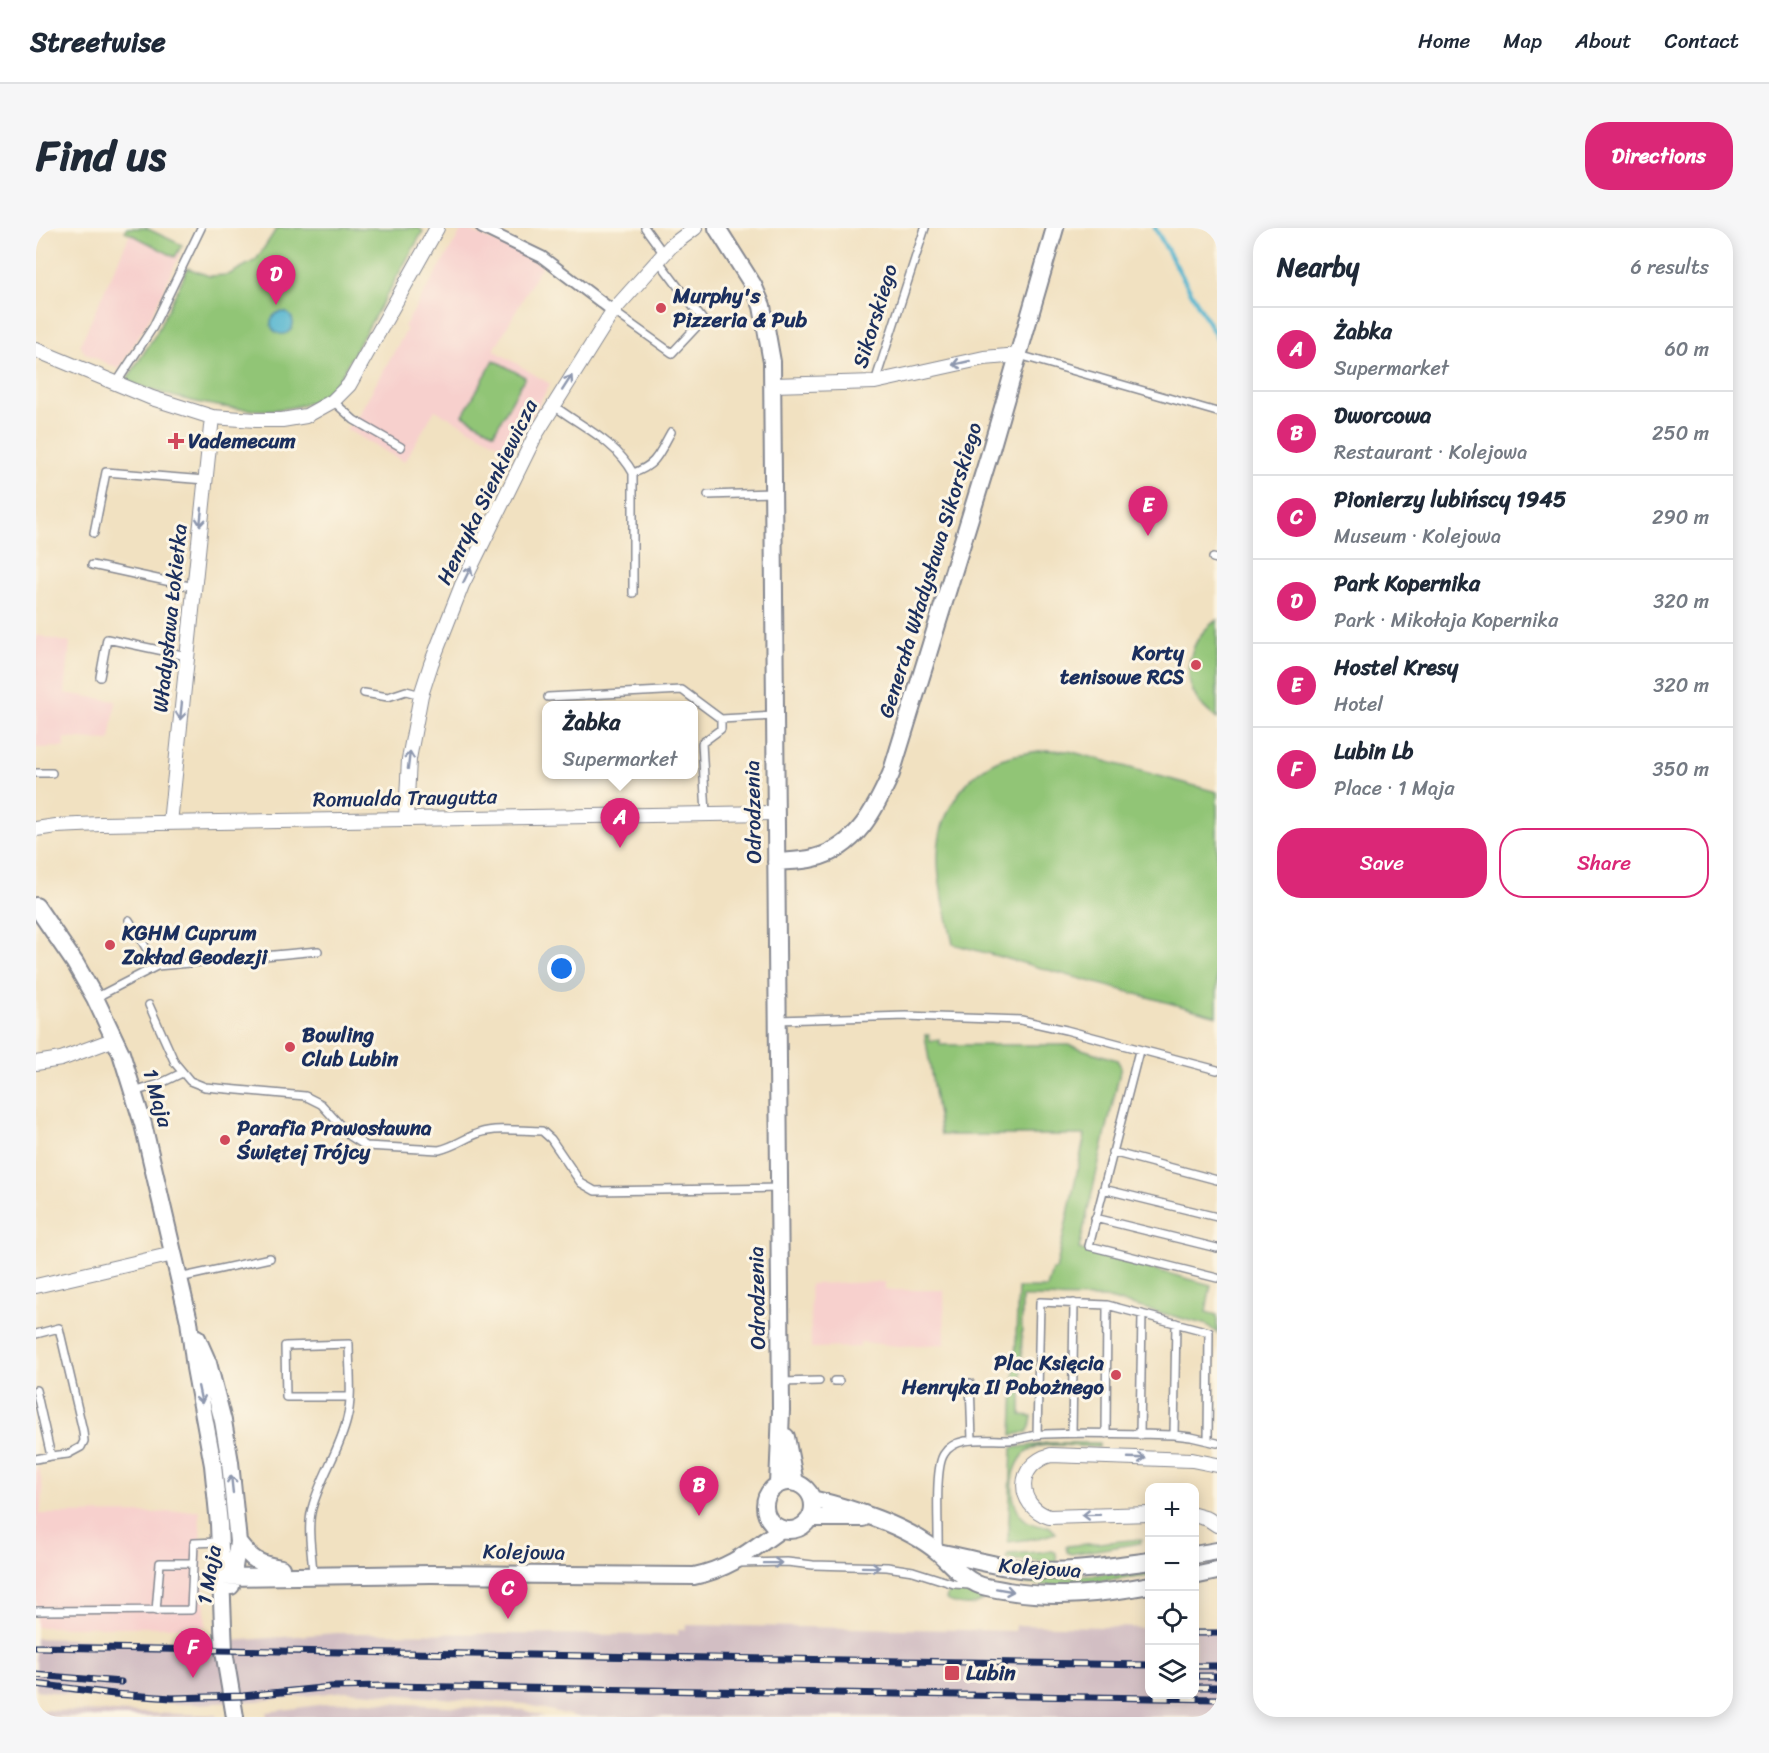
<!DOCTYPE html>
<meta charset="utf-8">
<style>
body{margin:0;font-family:Sriracha,sans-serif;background:#f6f6f7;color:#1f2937}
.controls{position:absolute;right:18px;bottom:18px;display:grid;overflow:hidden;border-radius:12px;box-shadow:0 3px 15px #0003}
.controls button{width:54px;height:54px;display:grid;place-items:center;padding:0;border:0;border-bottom:2px solid #e0e1e3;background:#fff;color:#1f2937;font:30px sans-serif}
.you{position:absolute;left:526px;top:741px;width:21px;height:21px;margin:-15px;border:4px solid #fff;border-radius:50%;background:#1a73e8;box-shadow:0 0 0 9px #1a73e833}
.badge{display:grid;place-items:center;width:39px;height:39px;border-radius:50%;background:#db2777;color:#fff;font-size:20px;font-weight:700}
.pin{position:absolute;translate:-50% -50px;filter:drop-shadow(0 2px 3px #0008)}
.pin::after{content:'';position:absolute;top:32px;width:21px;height:18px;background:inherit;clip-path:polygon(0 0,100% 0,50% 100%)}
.popup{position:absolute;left:506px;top:473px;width:156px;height:78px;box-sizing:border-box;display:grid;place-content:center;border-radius:12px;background:#fff;filter:drop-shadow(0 2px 4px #0005);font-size:20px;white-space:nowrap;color:#747a83}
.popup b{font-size:22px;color:#1f2937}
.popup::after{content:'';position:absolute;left:50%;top:100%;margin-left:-12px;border:12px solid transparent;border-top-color:#fff}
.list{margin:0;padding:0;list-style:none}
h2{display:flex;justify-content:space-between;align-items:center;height:78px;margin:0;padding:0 24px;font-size:26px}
h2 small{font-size:20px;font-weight:400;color:#747a83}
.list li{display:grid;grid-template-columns:39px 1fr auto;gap:18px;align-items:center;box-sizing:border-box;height:84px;padding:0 24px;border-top:2px solid #e0e1e3}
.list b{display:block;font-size:22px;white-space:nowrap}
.list p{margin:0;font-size:20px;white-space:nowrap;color:#747a83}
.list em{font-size:20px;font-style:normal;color:#747a83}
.actions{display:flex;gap:12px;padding:18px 24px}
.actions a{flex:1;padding:14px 0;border:2px solid #db2777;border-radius:24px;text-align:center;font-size:21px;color:#db2777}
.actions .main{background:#db2777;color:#fff}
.icon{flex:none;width:33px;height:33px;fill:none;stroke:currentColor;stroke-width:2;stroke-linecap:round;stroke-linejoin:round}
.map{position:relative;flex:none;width:1181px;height:1489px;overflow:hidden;border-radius:24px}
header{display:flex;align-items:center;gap:36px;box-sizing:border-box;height:84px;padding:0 30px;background:#fff;border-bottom:2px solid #e0e1e3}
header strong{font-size:28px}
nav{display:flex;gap:33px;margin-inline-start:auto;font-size:21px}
.intro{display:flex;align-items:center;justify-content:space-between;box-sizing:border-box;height:144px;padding:0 36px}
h1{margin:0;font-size:42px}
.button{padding:15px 27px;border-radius:24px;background:#db2777;color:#fff;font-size:21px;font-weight:700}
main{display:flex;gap:36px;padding:0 36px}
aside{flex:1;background:#fff;border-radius:24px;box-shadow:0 3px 15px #0003}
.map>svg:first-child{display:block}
.built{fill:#f7d0cd}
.industrial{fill:#d2bec3}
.green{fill:#91c576;stroke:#567a6a;stroke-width:1.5}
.water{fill:#50b4cf;stroke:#367296;stroke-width:1.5}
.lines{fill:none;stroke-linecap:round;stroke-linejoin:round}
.stream{stroke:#50b4cf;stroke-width:4.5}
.service-casing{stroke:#868890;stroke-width:10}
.pedestrian-casing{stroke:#868890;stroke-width:14}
.minor-casing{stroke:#868890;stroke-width:16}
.tertiary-casing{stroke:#868890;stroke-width:20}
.service{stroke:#fff;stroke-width:7}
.pedestrian{stroke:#fff;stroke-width:10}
.minor{stroke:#fff;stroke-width:14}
.tertiary{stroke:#fff;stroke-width:16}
.rail-casing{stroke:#1b2f5e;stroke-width:7}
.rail{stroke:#fcf5e5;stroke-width:4.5;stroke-dasharray:14;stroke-linecap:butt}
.oneway{stroke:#8d97ae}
.poi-dot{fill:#d1495b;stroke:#fcf5e5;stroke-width:2}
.labels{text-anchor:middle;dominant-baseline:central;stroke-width:6;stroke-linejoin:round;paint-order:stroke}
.poi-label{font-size:21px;font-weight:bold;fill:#1b2f5e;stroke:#fcf5e5;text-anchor:start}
.street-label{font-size:21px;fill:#1b2f5e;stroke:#fcf5e5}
</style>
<header>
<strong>Streetwise</strong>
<nav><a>Home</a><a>Map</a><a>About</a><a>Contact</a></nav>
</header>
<div class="intro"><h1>Find us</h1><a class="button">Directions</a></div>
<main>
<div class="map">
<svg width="1181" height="1489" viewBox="0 0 1181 1489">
<rect width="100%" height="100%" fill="#fcf5e5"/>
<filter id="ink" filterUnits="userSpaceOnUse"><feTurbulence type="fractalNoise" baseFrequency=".0167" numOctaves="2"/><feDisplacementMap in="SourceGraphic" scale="12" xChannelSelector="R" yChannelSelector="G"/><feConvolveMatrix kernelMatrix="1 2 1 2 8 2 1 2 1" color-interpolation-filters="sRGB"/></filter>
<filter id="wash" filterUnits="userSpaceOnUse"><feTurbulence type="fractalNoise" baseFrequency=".008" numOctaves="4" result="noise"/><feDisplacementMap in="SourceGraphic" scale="24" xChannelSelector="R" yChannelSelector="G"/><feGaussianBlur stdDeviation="1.35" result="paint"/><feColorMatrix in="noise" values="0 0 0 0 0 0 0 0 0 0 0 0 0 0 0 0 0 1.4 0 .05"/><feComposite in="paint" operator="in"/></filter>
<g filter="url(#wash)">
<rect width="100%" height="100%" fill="#f1e1c1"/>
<path class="built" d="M427,0L474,20L506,37L458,122L514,156L477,224L399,182L368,234L310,201L321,189L371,101L368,99Z
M100,4L144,26L118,83L83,141L49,125L44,117L94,6Z
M0,407L34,415L29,465L80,473L74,513L28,510L29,519L0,520Z
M849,1054V1062H908L909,1116L863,1118L824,1114V1119L775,1120L774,1056Z
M0,1239H3L7,1263L4,1286L117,1285L163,1282L170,1399H0Z"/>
<path class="industrial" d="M650,1397L979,1403L980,1397L1113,1400L1114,1466H1158L1159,1401H1181V1489H541L489,1476L311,1463L221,1473L157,1476L91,1474L0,1462V1410L168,1415L300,1405L642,1407V1402H649Z
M311,1473L488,1482L509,1489H231V1484Z
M0,1482L180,1487L181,1489H0Z"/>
<path class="green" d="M90,0H110L146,17L139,29L89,3Z
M241,0H382L387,3L303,151C297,158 291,165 283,170C233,197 140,172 90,153L120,106L152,40L173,48L192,47L220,32Z
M458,132L489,149L458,205L427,187Z
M1181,392V491C1174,485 1166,479 1161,471C1144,444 1155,409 1181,392Z
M1010,522L1033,523L1181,564V788L917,716C911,687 901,655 902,626C903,587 928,546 965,531C980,526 995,524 1010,522Z
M889,807H893L894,813L903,812L904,817H1033L1081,832L1085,839L1043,1021L1175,1057L1170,1084L1181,1087V1105L1171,1097L1069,1070L986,1069L985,1187L996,1188L994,1199L991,1204L976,1207L982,1060H1011L1016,1042H1020L1049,907H905Z
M1012,1215H1063V1219C1048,1219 1009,1214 997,1220C973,1231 969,1278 991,1293C998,1298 1005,1298 1013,1298L1020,1305L1003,1310L972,1314L976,1220Z
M1106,1311L1104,1315L1035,1326L1031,1324L1030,1318Z
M1017,1323L1020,1325L1021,1335L970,1331L972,1326Z
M1113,1339V1348L1019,1358L967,1354L968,1347C1018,1354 1064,1347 1113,1339Z
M913,1361L948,1369C943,1381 919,1378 910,1371Z"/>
<path class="water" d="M235 95a11 11 0 1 1 22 0a11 11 0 1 1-22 0Z"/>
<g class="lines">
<path class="stream" d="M1119,0L1181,110"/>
</g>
</g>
<g filter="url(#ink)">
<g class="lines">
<defs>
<path id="service" d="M609,0L628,26
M577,83L636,125L667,92L622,32
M983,127L1181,184
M839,154L889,0
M79,157L117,99L165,0
M297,173L318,192L365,219
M517,177C544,198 580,213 597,245V365
M597,245C621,237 623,225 635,204
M672,267L737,265
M58,305L70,244L169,252
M1177,330L1181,331
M56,337L158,359
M64,449L71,411L151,428
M328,465L352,469L370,463L385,467
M512,469L646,462L685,491L739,488
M0,545H16
M670,586L666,515L685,501V491
M93,692L121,738
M59,770L121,738L282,723
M113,777L139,835L154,853L169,859L269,868L285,876L314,908L330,918L403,922C418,919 429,910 443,905C462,899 486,903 506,903L515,911L545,955L559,963L743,960
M742,792L870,788L985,792L1030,802L1181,842
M1103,823L1053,1018L1181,1050
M98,864L123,856L146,845
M1076,924L1181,952
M1067,961L1181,989
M1059,990L1181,1020
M143,1050L234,1030
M0,1106L23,1100L47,1203L48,1213L45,1219L32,1226L15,1228L0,1162
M798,1153H803
M745,1154L783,1153
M934,1155L936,1212
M1036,1205L1038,1075
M1070,1206L1071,1077
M1001,1207L1004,1074L1071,1077L1173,1104L1172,1213
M1104,1207L1106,1086
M1138,1207L1140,1095
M0,1231L15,1228
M902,1322C903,1301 898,1240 908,1226C920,1206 953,1213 973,1212C985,1212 997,1206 1009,1206C1052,1204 1095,1206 1138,1207L1155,1209L1181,1215
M702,1335L751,1334L777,1337L851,1339L877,1343L918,1356L934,1357
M277,1346C276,1324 270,1298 277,1277C286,1247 304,1221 311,1191C317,1169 313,1139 313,1116L249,1118L250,1169H313
M0,1383L155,1382L158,1315L183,1314
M120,1383L124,1335H157"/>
<path id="pedestrian" d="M446,0L506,29L577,83"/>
<path id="minor" d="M0,122L116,170L176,189L220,192H246L270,188L297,173L313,157L401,0
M737,157L839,154L948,130L983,127
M370,590L373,531L385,467L395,436L426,357L500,206L577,83L635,18L659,0
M134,595L176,189
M0,601L20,598L65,596L740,585
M0,835L25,831L79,811
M0,1058L137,1026
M1114,1286L1013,1289C979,1277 980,1236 1015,1227L1156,1232L1181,1237
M1158,1287L1172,1291L1181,1297"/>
<path id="tertiary" d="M681,0L717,57L726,78L736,134L745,1182L742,1257
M740,634C753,633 766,633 778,630C820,620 839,582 855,546L953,228L1019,0
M0,678L39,735L59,770L85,825L107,896L153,1093L159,1140L177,1237L183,1296L188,1423L199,1489
M161,1110L172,1135L187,1193L194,1234L202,1314L195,1358
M750,1209L759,1255
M729 1278a24 24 0 1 1 48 0a24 24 0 1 1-48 0Z
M776,1271C815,1280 871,1298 902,1324C915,1336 924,1348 941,1356C950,1360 962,1361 972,1363C1020,1371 1066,1366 1114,1357
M774,1290H827
M202,1314C216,1332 222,1336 245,1340
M902,1324C929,1329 956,1338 984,1341C1027,1346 1071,1339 1114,1333
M1158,1327L1181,1323
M1158,1348L1181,1343
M185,1349L395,1346L658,1348C696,1340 715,1322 745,1301"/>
</defs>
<use href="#service" class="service-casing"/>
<use href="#pedestrian" class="pedestrian-casing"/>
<use href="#minor" class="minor-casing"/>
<use href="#tertiary" class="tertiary-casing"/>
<use href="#service" class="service"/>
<use href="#pedestrian" class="pedestrian"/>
<use href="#minor" class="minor"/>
<use href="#tertiary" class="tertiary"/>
<defs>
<path id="rail" d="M1161,1405H1181
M0,1419L1114,1437
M1158,1438H1181
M0,1447L85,1454
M1163,1448H1181
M0,1456L78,1466L136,1470L207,1468L295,1459L349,1458L1181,1471
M1158,1459H1181"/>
</defs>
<use href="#rail" class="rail-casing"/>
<use href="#rail" class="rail"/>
</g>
<defs><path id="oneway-shaft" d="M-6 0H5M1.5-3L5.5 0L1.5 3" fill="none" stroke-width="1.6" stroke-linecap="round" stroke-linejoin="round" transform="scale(1.5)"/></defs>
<g class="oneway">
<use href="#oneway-shaft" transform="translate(925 135) rotate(167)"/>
<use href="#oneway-shaft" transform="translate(531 155) rotate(-57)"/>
<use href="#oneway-shaft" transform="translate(165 289) rotate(96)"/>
<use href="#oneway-shaft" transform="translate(431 347) rotate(-64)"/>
<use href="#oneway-shaft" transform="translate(145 483) rotate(96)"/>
<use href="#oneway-shaft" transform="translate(373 532) rotate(-83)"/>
<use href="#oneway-shaft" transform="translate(164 1167) rotate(78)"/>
<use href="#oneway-shaft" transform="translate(1101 1230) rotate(2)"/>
<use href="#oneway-shaft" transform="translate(196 1256) rotate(-96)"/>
<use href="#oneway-shaft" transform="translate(1055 1287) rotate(179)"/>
<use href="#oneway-shaft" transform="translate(737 1335) rotate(-1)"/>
<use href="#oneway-shaft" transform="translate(835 1339) rotate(1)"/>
<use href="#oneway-shaft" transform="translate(969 1362) rotate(10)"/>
</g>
</g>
<g class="poi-dot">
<circle cx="625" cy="80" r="6"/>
<path d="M137 204h6v6h6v6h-6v6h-6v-6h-6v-6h6z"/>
<circle cx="1160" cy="437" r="6"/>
<circle cx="74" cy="717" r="6"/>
<circle cx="254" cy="819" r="6"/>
<circle cx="189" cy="912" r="6"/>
<circle cx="1080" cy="1147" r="6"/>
<rect x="908" y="1437" width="16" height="16" rx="3"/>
</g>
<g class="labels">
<g class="poi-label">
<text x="637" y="68">Murphy's<tspan x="637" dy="24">Pizzeria &amp; Pub</tspan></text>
<text x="152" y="213">Vademecum</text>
<text x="1148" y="425" text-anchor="end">Korty<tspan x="1148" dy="24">tenisowe RCS</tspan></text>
<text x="86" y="705">KGHM Cuprum<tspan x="86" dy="24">Zakład Geodezji</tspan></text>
<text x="266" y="807">Bowling<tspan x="266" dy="24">Club Lubin</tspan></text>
<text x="201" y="900">Parafia Prawosławna<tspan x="201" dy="24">Świętej Trójcy</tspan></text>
<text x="1068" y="1135" text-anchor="end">Plac Księcia<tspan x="1068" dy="24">Henryka II Pobożnego</tspan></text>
<text x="930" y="1445">Lubin</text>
</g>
<g class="street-label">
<text transform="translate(839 88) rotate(-73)">Sikorskiego</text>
<text transform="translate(451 264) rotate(-64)">Henryka Sienkiewicza</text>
<text transform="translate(894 342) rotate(-73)">Generała Władysława Sikorskiego</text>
<text transform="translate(134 390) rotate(-84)">Władysława Łokietka</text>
<text transform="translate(369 570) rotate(-1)">Romualda Traugutta</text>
<text transform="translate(717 584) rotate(-91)">Odrodzenia</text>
<text transform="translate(122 870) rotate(74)">1 Maja</text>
<text transform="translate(721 1070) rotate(-91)">Odrodzenia</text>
<text transform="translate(488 1324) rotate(1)">Kolejowa</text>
<text transform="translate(1004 1340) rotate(4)">Kolejowa</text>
<text transform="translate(173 1347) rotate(-80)">1 Maja</text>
</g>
</g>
</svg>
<div class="controls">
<button>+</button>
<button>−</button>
<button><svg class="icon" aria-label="locate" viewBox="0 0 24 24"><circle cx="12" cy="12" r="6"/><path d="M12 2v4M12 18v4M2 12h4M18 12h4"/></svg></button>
<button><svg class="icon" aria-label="layers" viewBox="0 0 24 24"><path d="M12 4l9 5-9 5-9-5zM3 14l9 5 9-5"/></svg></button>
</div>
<div class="you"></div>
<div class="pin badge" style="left:584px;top:620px">A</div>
<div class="popup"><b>Żabka</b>Supermarket</div>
<div class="pin badge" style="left:663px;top:1288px">B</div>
<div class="pin badge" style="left:472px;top:1391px">C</div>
<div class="pin badge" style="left:240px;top:77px">D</div>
<div class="pin badge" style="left:1112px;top:308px">E</div>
<div class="pin badge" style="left:157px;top:1450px">F</div>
</div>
<aside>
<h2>Nearby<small>6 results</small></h2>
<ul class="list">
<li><span class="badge">A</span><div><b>Żabka</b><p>Supermarket</p></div><em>60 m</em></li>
<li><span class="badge">B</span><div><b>Dworcowa</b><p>Restaurant · Kolejowa</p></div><em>250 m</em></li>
<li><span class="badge">C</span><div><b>Pionierzy lubińscy 1945</b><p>Museum · Kolejowa</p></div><em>290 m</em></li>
<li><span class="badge">D</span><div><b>Park Kopernika</b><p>Park · Mikołaja Kopernika</p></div><em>320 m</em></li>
<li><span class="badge">E</span><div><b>Hostel Kresy</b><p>Hotel</p></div><em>320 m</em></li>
<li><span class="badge">F</span><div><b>Lubin Lb</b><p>Place · 1 Maja</p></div><em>350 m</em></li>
</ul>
<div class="actions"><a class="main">Save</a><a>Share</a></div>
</aside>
</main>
